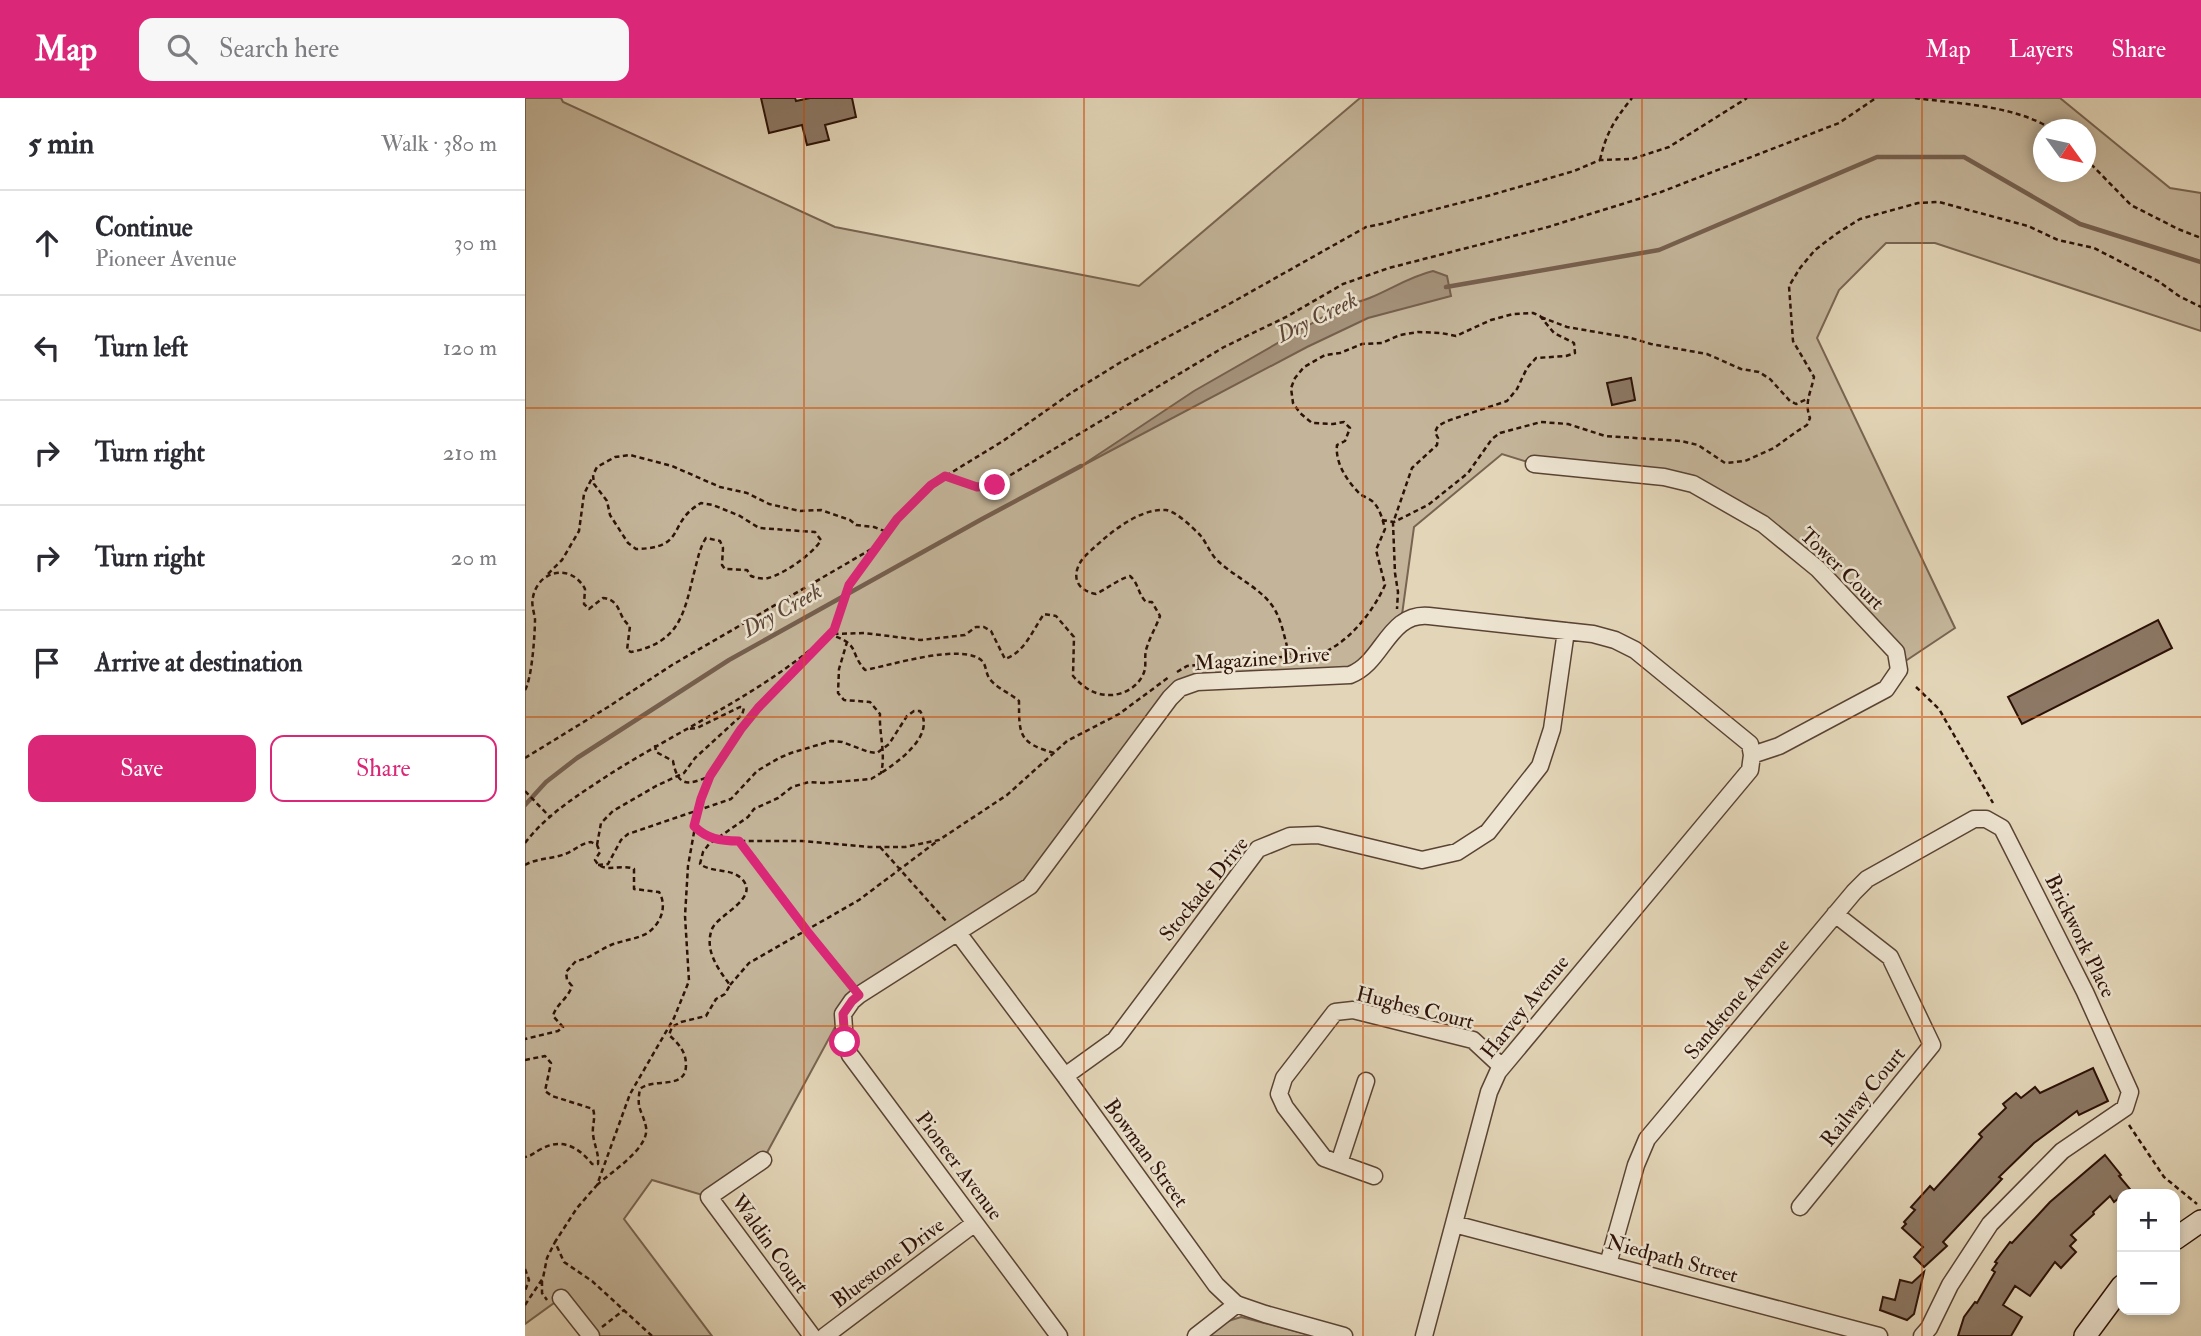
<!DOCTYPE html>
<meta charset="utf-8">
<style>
body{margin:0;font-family:"IM FELL Double Pica",serif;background:#f7f7f7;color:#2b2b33}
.controls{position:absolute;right:21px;bottom:21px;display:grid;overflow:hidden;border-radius:14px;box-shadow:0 4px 10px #0003}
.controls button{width:63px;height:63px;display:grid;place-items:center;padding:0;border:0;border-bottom:2px solid #e1e1e2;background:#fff;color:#2b2b33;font:35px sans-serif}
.compass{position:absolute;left:1508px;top:21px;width:63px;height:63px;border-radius:50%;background:#fff;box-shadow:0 4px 10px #0003;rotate:123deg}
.stop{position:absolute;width:21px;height:21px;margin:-16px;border:5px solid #db2777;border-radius:50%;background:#fff}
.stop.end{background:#db2777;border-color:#fff;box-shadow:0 2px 7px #0008}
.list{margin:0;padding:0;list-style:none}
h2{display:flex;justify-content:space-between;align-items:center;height:91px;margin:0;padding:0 28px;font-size:30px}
h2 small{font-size:23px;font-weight:400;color:#7c7c81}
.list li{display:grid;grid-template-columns:46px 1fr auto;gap:21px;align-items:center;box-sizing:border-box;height:105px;padding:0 28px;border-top:2px solid #e1e1e2}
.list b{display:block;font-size:26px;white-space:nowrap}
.list p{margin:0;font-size:23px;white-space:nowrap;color:#7c7c81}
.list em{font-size:23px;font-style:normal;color:#7c7c81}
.actions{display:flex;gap:14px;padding:21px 28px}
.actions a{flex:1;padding:16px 0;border:2px solid #db2777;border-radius:14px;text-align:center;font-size:24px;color:#db2777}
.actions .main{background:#db2777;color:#fff}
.icon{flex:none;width:38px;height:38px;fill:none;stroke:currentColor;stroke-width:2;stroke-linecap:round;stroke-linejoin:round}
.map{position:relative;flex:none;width:1676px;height:1238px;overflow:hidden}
header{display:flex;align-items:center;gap:42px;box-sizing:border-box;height:98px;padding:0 35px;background:#db2777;color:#fff}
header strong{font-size:33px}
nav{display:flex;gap:38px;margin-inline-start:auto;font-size:24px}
.search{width:490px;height:63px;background:#f7f7f7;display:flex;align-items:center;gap:18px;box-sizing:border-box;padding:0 24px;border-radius:14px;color:#7c7c81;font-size:26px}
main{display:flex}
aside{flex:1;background:#fff}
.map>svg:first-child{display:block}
.green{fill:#c4b59a;stroke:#786451;stroke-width:2;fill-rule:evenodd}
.water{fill:#a5937c;stroke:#755f4e;stroke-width:2}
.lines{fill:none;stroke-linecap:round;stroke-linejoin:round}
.stream{stroke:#755f4e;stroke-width:4.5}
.building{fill:#8c7864;stroke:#2d1208;stroke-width:2}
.street-casing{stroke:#5a4334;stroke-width:19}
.secondary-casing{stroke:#2d1208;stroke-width:24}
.path{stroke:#2d1208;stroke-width:2.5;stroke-dasharray:5 3.5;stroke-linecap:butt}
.street{stroke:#ede4d1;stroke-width:16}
.secondary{stroke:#ede4d1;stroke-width:21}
.route{stroke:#db2777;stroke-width:9}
.grid{fill:none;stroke:#cc4e0b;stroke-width:2;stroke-opacity:0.55}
.labels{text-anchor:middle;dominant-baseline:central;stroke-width:5;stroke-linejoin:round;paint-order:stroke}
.street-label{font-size:21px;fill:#2d1208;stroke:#ede4d1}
.water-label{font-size:23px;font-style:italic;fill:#5d4636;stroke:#ede4d1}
</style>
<header>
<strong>Map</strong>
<div class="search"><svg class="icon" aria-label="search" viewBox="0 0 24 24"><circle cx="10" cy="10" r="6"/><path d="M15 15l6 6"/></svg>Search here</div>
<nav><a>Map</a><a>Layers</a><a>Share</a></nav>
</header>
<main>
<aside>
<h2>5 min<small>Walk · 380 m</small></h2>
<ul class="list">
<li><svg class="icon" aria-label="ahead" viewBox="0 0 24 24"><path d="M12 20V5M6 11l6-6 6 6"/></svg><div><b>Continue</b><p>Pioneer Avenue</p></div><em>30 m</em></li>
<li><svg class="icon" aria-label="left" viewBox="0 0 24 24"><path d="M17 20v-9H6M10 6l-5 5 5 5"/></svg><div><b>Turn left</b></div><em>120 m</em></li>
<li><svg class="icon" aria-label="right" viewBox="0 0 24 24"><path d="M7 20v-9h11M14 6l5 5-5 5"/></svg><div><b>Turn right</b></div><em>210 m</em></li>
<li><svg class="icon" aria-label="right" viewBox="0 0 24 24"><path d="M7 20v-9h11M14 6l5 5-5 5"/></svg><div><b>Turn right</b></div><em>20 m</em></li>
<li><svg class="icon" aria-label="arrive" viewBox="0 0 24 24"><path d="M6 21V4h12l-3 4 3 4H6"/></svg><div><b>Arrive at destination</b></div></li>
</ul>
<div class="actions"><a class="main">Save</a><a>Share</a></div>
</aside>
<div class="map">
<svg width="1676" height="1238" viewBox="0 0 1676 1238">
<rect width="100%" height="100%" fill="#e3d6b8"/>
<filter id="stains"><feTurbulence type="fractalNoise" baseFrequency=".00286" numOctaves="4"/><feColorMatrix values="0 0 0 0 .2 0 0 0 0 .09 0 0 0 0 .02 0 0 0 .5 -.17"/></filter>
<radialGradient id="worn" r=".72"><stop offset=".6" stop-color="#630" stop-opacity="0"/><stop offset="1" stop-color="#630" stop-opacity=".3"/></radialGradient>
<path class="green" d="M0,0H36L38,4L310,129L614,188L835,0H1535L1645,90L1676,95V233L1410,145H1361L1314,192L1292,240L1430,530L1373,568L1252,437L1139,379L1009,366L977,356L889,429L876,524L832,574L661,587L505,788L321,909L238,1062L184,1099L127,1082L99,1121L187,1238H63L36,1200L0,1226ZM1518,32H1560V74H1518Z
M716,1219L789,1238H682L700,1224Z"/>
<path class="water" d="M908,173L922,178L926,198L843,220L782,249L553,370L669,293L819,207C853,202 875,181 908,173Z"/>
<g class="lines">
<path class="stream" d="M921,189L1134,152L1352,59H1439L1555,126L1676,164
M0,707L21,684L52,660L204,562L457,421L556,368"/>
</g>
<path class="building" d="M236,0H270L271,3L285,0H327L331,19L300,27L304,42L282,47L277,27L244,35Z
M1106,280L1110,302L1087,307L1082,285Z
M1633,522L1647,550L1497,626L1483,599Z
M1568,970L1583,1003L1554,1017L1552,1013L1509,1045L1474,1079L1477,1081L1418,1144L1422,1148L1399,1169L1389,1159L1398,1149L1377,1130L1381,1126L1379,1124L1390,1112L1386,1109L1405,1088L1409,1092L1457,1039L1454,1036L1481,1010L1478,1006L1491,995L1496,1000L1510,989L1515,995Z
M1580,1057L1596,1077L1594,1078L1605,1091L1589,1104L1585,1098L1568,1114L1569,1116L1546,1137L1551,1142L1545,1148L1551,1154L1536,1170L1530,1164L1505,1198L1490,1188L1478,1207L1497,1219L1486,1238H1433L1439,1219L1450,1204L1452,1205L1470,1174L1467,1172L1472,1165L1470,1164L1485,1144L1487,1145L1525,1104Z
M1399,1174L1389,1216L1382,1222L1355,1212L1358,1199L1370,1202L1375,1182L1387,1185Z"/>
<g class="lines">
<defs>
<path id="street" d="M1009,366L1139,379L1168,386L1238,426L1293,471L1371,554L1374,572L1361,591L1254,648L1227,657
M433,835L540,978L691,1187L711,1206L740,1216L819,1238
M540,978L590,942L733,751L765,738L793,737L897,762L932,754L963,734L1015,668L1027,631L1041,533
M238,1062L184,1099L287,1238
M814,1065L841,983
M849,1078L799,1060L760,1009L754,996L759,980L810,914L828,912L948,942L976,968
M1275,1109L1407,947L1365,859L1310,816
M929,1126L1354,1238
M1083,1166L1111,1067L1122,1041L1329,794L1342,781L1449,721H1461L1477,730L1560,894L1605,994L1600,1010L1537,1053L1465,1126L1425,1187L1404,1230L1397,1238
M36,1200L66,1238
M300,1238L450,1125
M534,1238L325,957L320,944L318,916L327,903L334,897L505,788L645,600L655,590L672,584L825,577C858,565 863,514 904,518L1068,536L1090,542L1110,552L1225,646L1227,657L1225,672L973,974L964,994L899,1238
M671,1238L712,1206"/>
<path id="secondary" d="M1650,1141L1676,1123
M1560,1238L1597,1188"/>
</defs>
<use href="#street" class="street-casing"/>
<use href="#secondary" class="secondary-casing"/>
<path class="path" d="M1390,0C1434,6 1490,7 1528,32
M1560,60L1606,107L1653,131L1676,140
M1075,62C1081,35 1090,21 1107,0
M1016,219L1042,229L1106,240L1126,246L1182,256L1216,271L1234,274L1245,281L1265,303L1271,306L1282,301
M422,378L452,389L469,387L699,249L763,218L818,186L864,170L1023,129L1136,94L1314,25L1351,0
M857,422L869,424L903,407L943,375L967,341L975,335L1016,324L1043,326L1080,338L1156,343L1173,347L1200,365L1220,363L1249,350L1271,334L1282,327L1285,320C1279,305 1286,294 1289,279L1268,243L1264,188L1275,170L1290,152L1311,136L1335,121L1393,105L1414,104L1503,128L1533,142L1569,150L1633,183L1654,198L1676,209
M23,476L37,462L54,433L59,396L67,380
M296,543L309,532L324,487L349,451
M652,574L662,568C694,565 726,561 758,559C768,558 780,561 790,558C821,548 847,516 860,487L851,452L860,431C858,423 855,411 849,405C846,401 839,399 835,396C822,383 810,365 812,347L820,343L825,330L819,324L808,326L787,325L775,315L768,305L766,290L770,280L779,269L800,257L815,255L837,246L857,245L875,237L893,234L916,235L931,238L966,222L988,216L1008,215L1015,218L1029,235L1049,245L1050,255L1041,258L1011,260L1002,270L992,291L982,303L922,323L913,328L910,334L913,340L912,347L887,370L868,425L870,475L873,494L872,511
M1391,589L1414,611L1468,705
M0,592C7,581 10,535 10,521C9,514 6,506 8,499C11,484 23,473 39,475C48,476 56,483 60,491L59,506L64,511L78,500C97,502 92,519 105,528L102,552L106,554C156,544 159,515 170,471C173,460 175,449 181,440L195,443L198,450L197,467L200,471L222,472L226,478C231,480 237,481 243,480C259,476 288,456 296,442L290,434L234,430L215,418L188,407L176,405C141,425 163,450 111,451L103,445L85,417L82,403L69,386L68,377L72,369L90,359L105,357L147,368L195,389L222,395L244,406L275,413L296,412L325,422L331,427L349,429L362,434
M130,647L131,654L148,663C153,690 163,687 185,678
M529,655C494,645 494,637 494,603C485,595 471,590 464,580C461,575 461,568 458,564C441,543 363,568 340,572C323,553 337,547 304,536L339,535L396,542L440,537L451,529H459L466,533L480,561C500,554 507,533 519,516L531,518L549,539L548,578C559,590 570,598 587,597C601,596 616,587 620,571C621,564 619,556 622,549C625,539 631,529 635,518L627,504H621C613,496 614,486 605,478C592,482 583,490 571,496C549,492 546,475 559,459C579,440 611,410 641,412C652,414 667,429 675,437C682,445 685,456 693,463C711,480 738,491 750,512C758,526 760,544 765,558L769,564
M0,660L83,609L147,567L350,449L371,421L406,387L478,343L546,295L596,264L706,205L841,129L861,125L880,119L966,97L1049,73L1075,62L1107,61L1144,49L1222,0
M0,693L24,718
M169,728L178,737L195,743H277L344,749H380L414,742L482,697L542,643L594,616L644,579
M214,743L282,833L326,887
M0,745C22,716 52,698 82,678C149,635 223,602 285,552
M72,747L76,725L88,713L131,688L159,675L170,660L217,617L219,610L215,609L172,630L162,631
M355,749L421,823
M0,767C12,760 27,761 40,756C49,753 56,745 66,744L72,747L75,754L70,762C78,777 95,765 109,771V791L134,794C142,807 137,824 124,834C114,841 98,842 86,847C74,852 64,861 51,863L41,874L42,882L47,888C43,901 31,906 28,918L38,929L33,933L0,941
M73,767L83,766L96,742L103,736L206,701L232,673L254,660L266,655L306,643L317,644L344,654L352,655L364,646L382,618L389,613H395C411,637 373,664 356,675
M205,887L224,865L334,802L411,744
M0,962L20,958L26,965L20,993L27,998L68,1011C71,1020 67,1027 68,1036C69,1047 74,1055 73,1066H67C53,1048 36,1040 16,1051C10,1054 7,1058 0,1059
M1604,1027L1639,1079L1672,1106
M72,1087C86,1074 125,1050 121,1029C117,1011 111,1012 115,991C128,979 161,993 161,967C161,954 154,946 144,937L147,929L156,924L181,918L191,901L200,896L205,887C193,871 179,852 187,831C192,817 237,800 216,780C205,770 187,775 175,766L178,754L184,746L223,719L229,711L253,700L267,689L284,684L298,685L346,681L356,675C361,656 354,636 355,616L345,604L319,602L313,595L314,571L322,544
M0,1171L4,1182L0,1193
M17,1183V1195L22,1202
M0,1207L18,1180L22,1160L30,1144
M77,1229L99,1212
M127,1238L67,1183L39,1164L30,1144L52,1110L72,1087L105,996L149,920L164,883L160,818L163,768L173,712L185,678L216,631L233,610L295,544"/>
<use href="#street" class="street"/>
<use href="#secondary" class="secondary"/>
</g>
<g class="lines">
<path class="route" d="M320,944L318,916L327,903L334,897L282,833L214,743C195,743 182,741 169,728L176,701L185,678L216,631L233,610L309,532L324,487L372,421L406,387L420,378L452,389L470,387"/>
</g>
<path class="grid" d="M279,0V1238M559,0V1238M838,0V1238M1117,0V1238M1397,0V1238M0,310H1676M0,619H1676M0,928H1676"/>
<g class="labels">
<g class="street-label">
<text transform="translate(1317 471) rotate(44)">Tower Court</text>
<text transform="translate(737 561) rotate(-4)">Magazine Drive</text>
<text transform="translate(679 791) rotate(-51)">Stockade Drive</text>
<text transform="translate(1555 838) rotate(64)">Brickwork Place</text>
<text transform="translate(1212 901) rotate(-50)">Sandstone Avenue</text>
<text transform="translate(1000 909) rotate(-51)">Harvey Avenue</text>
<text transform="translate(890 910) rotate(14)">Hughes Court</text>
<text transform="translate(1338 999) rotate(-51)">Railway Court</text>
<text transform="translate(621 1055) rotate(54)">Bowman Street</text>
<text transform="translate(434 1068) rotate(53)">Pioneer Avenue</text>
<text transform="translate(245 1146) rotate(54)">Waldin Court</text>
<text transform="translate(1147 1161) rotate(15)">Niedpath Street</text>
<text transform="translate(363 1165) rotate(-37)">Bluestone Drive</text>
</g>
<g class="water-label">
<text transform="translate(792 219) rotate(-26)">Dry Creek</text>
<text transform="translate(257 512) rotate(-29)">Dry Creek</text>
</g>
</g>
<rect width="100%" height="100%" filter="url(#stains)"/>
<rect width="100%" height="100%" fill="url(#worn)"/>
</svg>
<div class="controls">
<button>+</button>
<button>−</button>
</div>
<svg class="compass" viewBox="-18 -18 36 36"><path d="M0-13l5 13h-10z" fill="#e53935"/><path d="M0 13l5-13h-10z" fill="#7c7c81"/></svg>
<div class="stop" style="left:320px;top:944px"></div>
<div class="stop end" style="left:470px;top:387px"></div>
</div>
</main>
